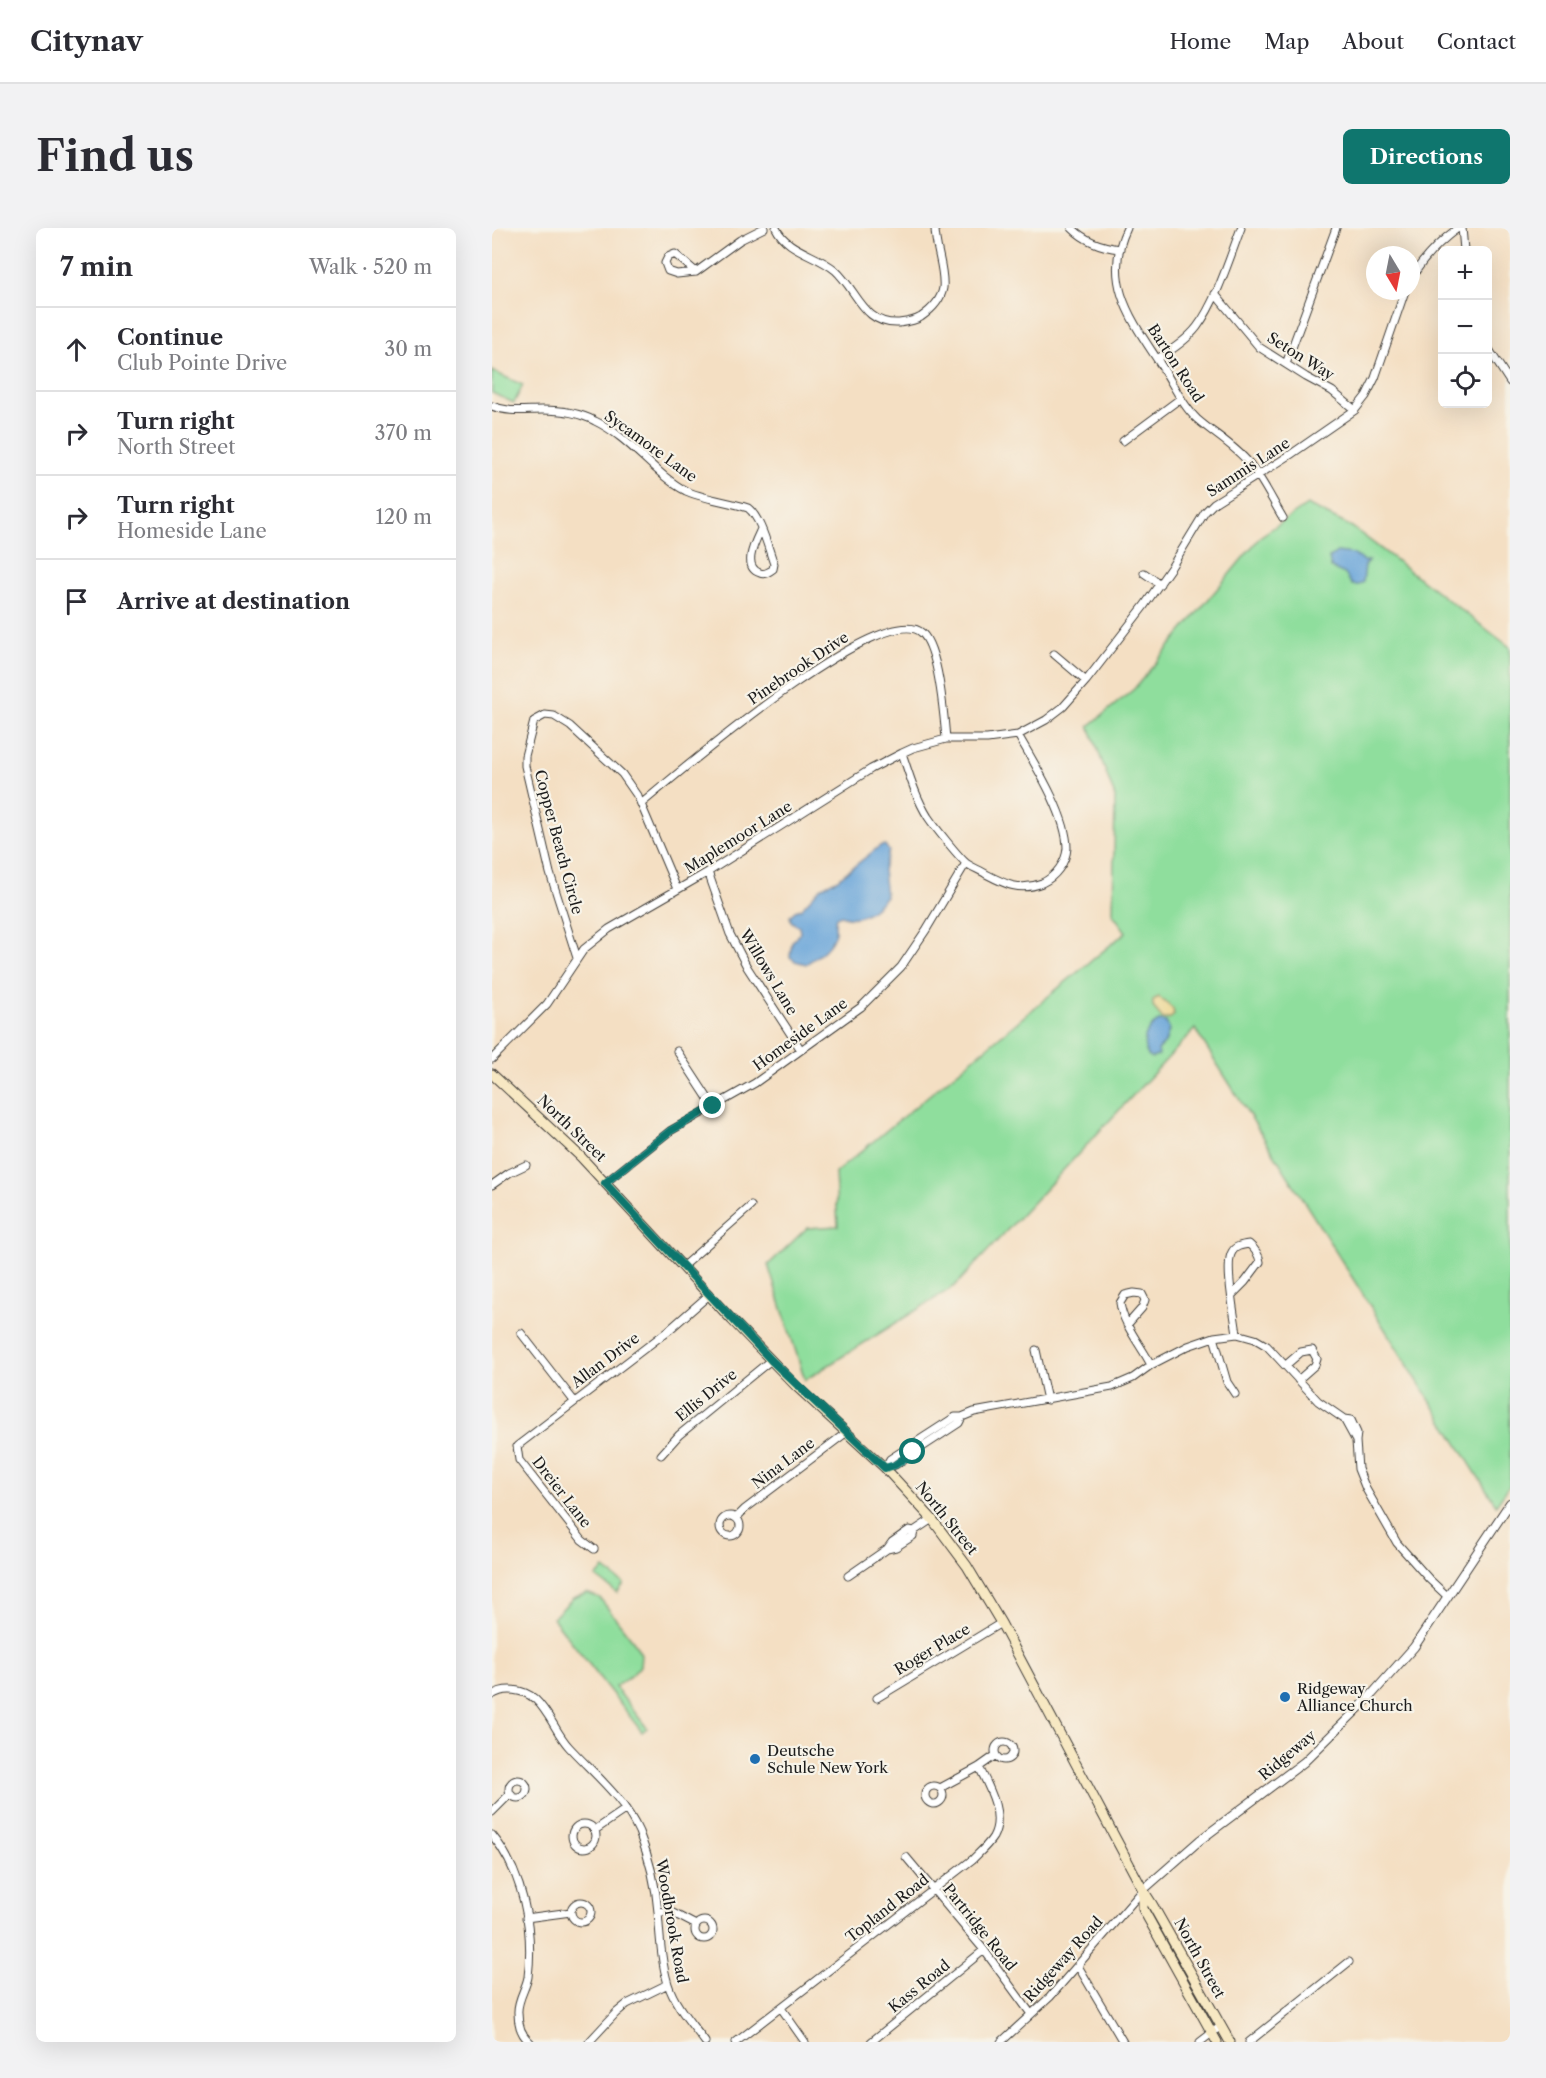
<!DOCTYPE html>
<meta charset="utf-8">
<style>
body{margin:0;font-family:"Libre Caslon Text",serif;background:#f2f2f3;color:#2b2b33}
.controls{position:absolute;right:18px;top:18px;display:grid;overflow:hidden;border-radius:9px;box-shadow:0 6px 24px #0002}
.controls button{width:54px;height:54px;display:grid;place-items:center;padding:0;border:0;border-bottom:2px solid #e1e1e2;background:#fff;color:#2b2b33;font:30px sans-serif}
.compass{position:absolute;left:874px;top:18px;width:54px;height:54px;border-radius:50%;background:#fff;box-shadow:0 6px 24px #0002;rotate:170deg}
.stop{position:absolute;width:18px;height:18px;margin:-14px;border:4px solid #0f766e;border-radius:50%;background:#fff}
.stop.end{background:#0f766e;border-color:#fff;box-shadow:0 2px 6px #0008}
.list{margin:0;padding:0;list-style:none}
h2{display:flex;justify-content:space-between;align-items:center;height:78px;margin:0;padding:0 24px;font-size:26px}
h2 small{font-size:20px;font-weight:400;color:#7c7c81}
.list li{display:grid;grid-template-columns:39px 1fr auto;gap:18px;align-items:center;box-sizing:border-box;height:84px;padding:0 24px;border-top:2px solid #e1e1e2}
.list b{display:block;font-size:22px;white-space:nowrap}
.list p{margin:0;font-size:20px;white-space:nowrap;color:#7c7c81}
.list em{font-size:20px;font-style:normal;color:#7c7c81}
.icon{flex:none;width:33px;height:33px;fill:none;stroke:currentColor;stroke-width:2;stroke-linecap:round;stroke-linejoin:round}
.map{position:relative;flex:none;width:1018px;height:1814px;overflow:hidden;border-radius:9px}
header{display:flex;align-items:center;gap:36px;box-sizing:border-box;height:84px;padding:0 30px;background:#fff;border-bottom:2px solid #e1e1e2}
header strong{font-size:28px}
nav{display:flex;gap:33px;margin-inline-start:auto;font-size:21px}
.intro{display:flex;align-items:center;justify-content:space-between;box-sizing:border-box;height:144px;padding:0 36px}
h1{margin:0;font-size:42px}
.button{padding:15px 27px;border-radius:9px;background:#0f766e;color:#fff;font-size:21px;font-weight:700}
main{display:flex;gap:36px;padding:0 36px}
aside{flex:1;background:#fff;border-radius:9px;box-shadow:0 6px 24px #0002}
.map>svg:first-child{display:block}
.green{fill:#8fde9d;stroke:#567d5c;stroke-width:1.5}
.sand{fill:#eeda9e;stroke:#857b5d;stroke-width:1.5}
.water{fill:#67a4d9;stroke:#42607a;stroke-width:1.5}
.lines{fill:none;stroke-linecap:round;stroke-linejoin:round}
.minor-casing{stroke:#3c3935;stroke-width:9}
.tertiary-casing{stroke:#3c3935;stroke-width:10}
.secondary-casing{stroke:#3c3935;stroke-width:11}
.minor{stroke:#fff;stroke-width:7}
.tertiary{stroke:#fff;stroke-width:8}
.secondary{stroke:#f7e8c3;stroke-width:9}
.route{stroke:#0f766e;stroke-width:8}
.poi-dot{fill:#1f6fb2;stroke:#f7f3e8;stroke-width:2}
.labels{text-anchor:middle;dominant-baseline:central;stroke-width:4.5;stroke-linejoin:round;paint-order:stroke}
.street-label{font-size:15px;fill:#1c1c1c;stroke:#f7f3e8}
.poi-label{font-size:15px;fill:#1c1c1c;stroke:#f7f3e8;text-anchor:start}
</style>
<header>
<strong>Citynav</strong>
<nav><a>Home</a><a>Map</a><a>About</a><a>Contact</a></nav>
</header>
<div class="intro"><h1>Find us</h1><a class="button">Directions</a></div>
<main>
<aside>
<h2>7 min<small>Walk · 520 m</small></h2>
<ul class="list">
<li><svg class="icon" aria-label="ahead" viewBox="0 0 24 24"><path d="M12 20V5M6 11l6-6 6 6"/></svg><div><b>Continue</b><p>Club Pointe Drive</p></div><em>30 m</em></li>
<li><svg class="icon" aria-label="right" viewBox="0 0 24 24"><path d="M7 20v-9h11M14 6l5 5-5 5"/></svg><div><b>Turn right</b><p>North Street</p></div><em>370 m</em></li>
<li><svg class="icon" aria-label="right" viewBox="0 0 24 24"><path d="M7 20v-9h11M14 6l5 5-5 5"/></svg><div><b>Turn right</b><p>Homeside Lane</p></div><em>120 m</em></li>
<li><svg class="icon" aria-label="arrive" viewBox="0 0 24 24"><path d="M6 21V4h12l-3 4 3 4H6"/></svg><div><b>Arrive at destination</b></div></li>
</ul>
</aside>
<div class="map">
<svg width="1018" height="1814" viewBox="0 0 1018 1814">
<rect width="100%" height="100%" fill="#f7f3e8"/>
<filter id="ink" filterUnits="userSpaceOnUse"><feTurbulence type="fractalNoise" baseFrequency=".0167" numOctaves="2"/><feDisplacementMap in="SourceGraphic" scale="12" xChannelSelector="R" yChannelSelector="G"/><feConvolveMatrix kernelMatrix="1 2 1 2 8 2 1 2 1" color-interpolation-filters="sRGB"/></filter>
<filter id="wash" filterUnits="userSpaceOnUse"><feTurbulence type="fractalNoise" baseFrequency=".008" numOctaves="4" result="noise"/><feDisplacementMap in="SourceGraphic" scale="24" xChannelSelector="R" yChannelSelector="G"/><feGaussianBlur stdDeviation="1.35" result="paint"/><feColorMatrix in="noise" values="0 0 0 0 0 0 0 0 0 0 0 0 0 0 0 0 0 1.4 0 .05"/><feComposite in="paint" operator="in"/></filter>
<g filter="url(#wash)">
<rect width="100%" height="100%" fill="#f4dfc3"/>
<path class="green" d="M0,143L31,157L22,175L0,165Z
M815,277L860,299L1018,419V1257L1004,1277L703,801L463,1058L313,1152L276,1037L315,1000L346,998L343,945L634,704L621,686L623,569L597,498L642,461L769,308Z
M112,1341L132,1356L125,1365L104,1349Z
M95,1365L108,1370L142,1414L149,1426L148,1438L141,1446L123,1459L155,1500L150,1504L61,1390L81,1370Z"/>
<path class="sand" d="M667,769L681,781L682,787L677,791H671L661,779V772Z"/>
<path class="water" d="M845,324L861,326L872,333H877L873,337L871,354L867,357H860L853,346L839,340L837,330Z
M393,617L397,623L391,642L394,668C383,682 366,695 349,687L344,689C342,695 344,698 343,704C340,719 326,728 314,736L303,733L298,729L300,714L308,705L307,699L299,693L298,688L303,683L309,681L328,660L346,651L388,618Z
M667,793L674,794L677,802L673,815L666,822L667,827L660,830L657,829C648,816 653,800 667,793Z"/>
</g>
<g filter="url(#ink)">
<g class="lines">
<defs>
<path id="minor" d="M284,0C295,23 324,26 343,42C366,63 371,97 407,95C415,94 423,93 429,89C439,82 449,72 451,60C453,41 443,20 443,0
M580,0C593,13 609,19 628,21
M635,0C608,56 643,96 672,142C682,158 691,178 705,191C722,206 742,217 757,235C771,252 780,272 791,290
M970,0L972,22
M183,26L204,44L185,46L176,43L173,35L176,29Z
M204,44L248,12L272,0
M919,51C931,30 947,14 966,0
M723,66L767,119L814,149L840,163L863,182
M996,120L1018,154
M665,131C680,122 695,112 705,99C724,74 738,29 749,0
M794,136L844,0
M0,178C17,185 32,182 50,182C67,182 88,185 103,193C139,210 162,246 194,263C209,270 238,274 256,280C269,290 276,320 282,336L281,341C277,344 273,347 268,345C249,339 264,312 269,301
M631,213L689,170
M652,345L668,356
M562,426L594,453
M410,525C417,546 424,570 436,589C442,598 466,628 474,635C479,639 488,642 494,646C513,656 528,664 550,655C563,649 574,635 575,620C575,587 542,535 526,507
M149,576C184,547 392,368 430,405C447,421 452,487 454,511
M216,644L238,706L255,739L309,822
M85,730L58,645L33,538V528L42,493L53,487L62,488L78,498L130,546L146,569L185,661
M185,823L221,878
M0,831L55,776L92,721L117,701L216,644L379,541L410,525L421,520L454,511H495L526,507L554,492L571,479L594,453L652,378L680,338L713,284L722,275L798,227L863,182L874,168L883,150L913,63
M113,955L178,903L263,855L369,779L409,739L434,702L474,635
M0,957L17,945L34,937
M191,1038L259,978
M740,1067L753,1054L768,1034C767,1026 763,1021 757,1016C750,1017 743,1018 740,1024C732,1036 743,1089 745,1106
M635,1097L650,1080L653,1072L650,1066L642,1065L633,1067L628,1075C631,1097 649,1117 659,1137
M29,1105L82,1173
M722,1109L735,1154L743,1166
M544,1122L555,1172
M794,1137L809,1124L820,1122L825,1131L823,1137L806,1152
M852,1191L864,1213
M169,1227L187,1207L279,1132
M393,1240L403,1237L467,1195L470,1189L482,1184L620,1159L641,1150L659,1137L696,1118L722,1109L745,1106L763,1111L775,1118L826,1173L852,1191L859,1192L865,1205L864,1213L866,1241L874,1261L905,1315L937,1351L955,1368
M393,1240L398,1231L463,1189H470
M228 1298a10 10 0 1 1 20 0a10 10 0 1 1-20 0Z
M245,1289L253,1281L355,1204
M102,1321L90,1312L27,1232L25,1218L177,1102L217,1067
M395,1321L400,1314L417,1302L422,1303
M356,1348L395,1321L404,1319L421,1308L422,1303L440,1291
M0,1467C13,1459 31,1461 43,1471C58,1485 64,1505 77,1519C102,1546 132,1570 147,1604C157,1629 164,1657 166,1684C168,1708 169,1733 176,1756C183,1778 200,1796 213,1814
M385,1470L509,1395
M503 1523a9 9 0 1 1 18 0a9 9 0 1 1-18 0Z
M17 1561a9 9 0 1 1 18 0a9 9 0 1 1-18 0Z
M433 1567a9 9 0 1 1 18 0a9 9 0 1 1-18 0Z
M448,1560L487,1539L504,1527
M0,1584L18,1566
M80 1608a12 12 0 1 1 24 0a12 12 0 1 1-24 0Z
M103,1602L134,1581
M0,1607C31,1644 42,1701 36,1749C34,1761 25,1772 26,1785C26,1795 29,1807 38,1814
M414,1629L492,1722L539,1786
M79 1684a10 10 0 1 1 20 0a10 10 0 1 1-20 0Z
M166,1683L181,1685L204,1697
M34,1690L79,1684
M203 1702a9 9 0 1 1 18 0a9 9 0 1 1-18 0Z
M586,1738L631,1814
M289,1780L313,1814
M97,1814L124,1785L135,1776L176,1756
M244,1814L481,1631C488,1624 496,1617 501,1609C513,1587 497,1559 487,1539
M379,1814L492,1722
M509,1814L558,1769L651,1662
M708,1814L729,1798
M757,1814L857,1734"/>
<path id="tertiary" d="M651,1662L708,1612L812,1534L874,1473L922,1419L1018,1275"/>
<path id="secondary" d="M0,846L89,929L240,1092L305,1159L393,1240L440,1291L475,1338L509,1395L651,1662L660,1676L738,1814
M651,1662V1681L725,1814"/>
</defs>
<use href="#minor" class="minor-casing"/>
<use href="#tertiary" class="tertiary-casing"/>
<use href="#secondary" class="secondary-casing"/>
<use href="#minor" class="minor"/>
<use href="#tertiary" class="tertiary"/>
<use href="#secondary" class="secondary"/>
</g>
</g>
<g class="lines" filter="url(#ink)">
<path class="route" d="M221,878L178,903L113,955L279,1132L393,1240L403,1237L421,1224"/>
</g>
<g class="poi-dot">
<circle cx="793" cy="1469" r="6"/>
<circle cx="263" cy="1531" r="6"/>
</g>
<g class="labels">
<g class="street-label">
<text transform="translate(809 128) rotate(32)">Seton Way</text>
<text transform="translate(684 135) rotate(57)">Barton Road</text>
<text transform="translate(159 218) rotate(36)">Sycamore Lane</text>
<text transform="translate(756 239) rotate(-33)">Sammis Lane</text>
<text transform="translate(306 440) rotate(-34)">Pinebrook Drive</text>
<text transform="translate(246 609) rotate(-32)">Maplemoor Lane</text>
<text transform="translate(67 614) rotate(75)">Copper Beach Circle</text>
<text transform="translate(277 744) rotate(59)">Willows Lane</text>
<text transform="translate(308 806) rotate(-36)">Homeside Lane</text>
<text transform="translate(80 900) rotate(44)">North Street</text>
<text transform="translate(113 1132) rotate(-37)">Allan Drive</text>
<text transform="translate(214 1167) rotate(-39)">Ellis Drive</text>
<text transform="translate(291 1235) rotate(-37)">Nina Lane</text>
<text transform="translate(70 1264) rotate(52)">Dreier Lane</text>
<text transform="translate(455 1290) rotate(51)">North Street</text>
<text transform="translate(440 1421) rotate(-31)">Roger Place</text>
<text transform="translate(795 1527) rotate(-40)">Ridgeway</text>
<text transform="translate(395 1680) rotate(-38)">Topland Road</text>
<text transform="translate(180 1693) rotate(80)">Woodbrook Road</text>
<text transform="translate(488 1699) rotate(51)">Partridge Road</text>
<text transform="translate(708 1730) rotate(61)">North Street</text>
<text transform="translate(571 1731) rotate(-48)">Ridgeway Road</text>
<text transform="translate(427 1758) rotate(-39)">Kass Road</text>
</g>
<g class="poi-label">
<text x="805" y="1460">Ridgeway<tspan x="805" dy="17">Alliance Church</tspan></text>
<text x="275" y="1522">Deutsche<tspan x="275" dy="17">Schule New York</tspan></text>
</g>
</g>
</svg>
<div class="controls">
<button>+</button>
<button>−</button>
<button><svg class="icon" aria-label="locate" viewBox="0 0 24 24"><circle cx="12" cy="12" r="6"/><path d="M12 2v4M12 18v4M2 12h4M18 12h4"/></svg></button>
</div>
<svg class="compass" viewBox="-18 -18 36 36"><path d="M0-13l5 13h-10z" fill="#e53935"/><path d="M0 13l5-13h-10z" fill="#7c7c81"/></svg>
<div class="stop" style="left:421px;top:1224px"></div>
<div class="stop end" style="left:221px;top:878px"></div>
</div>
</main>
